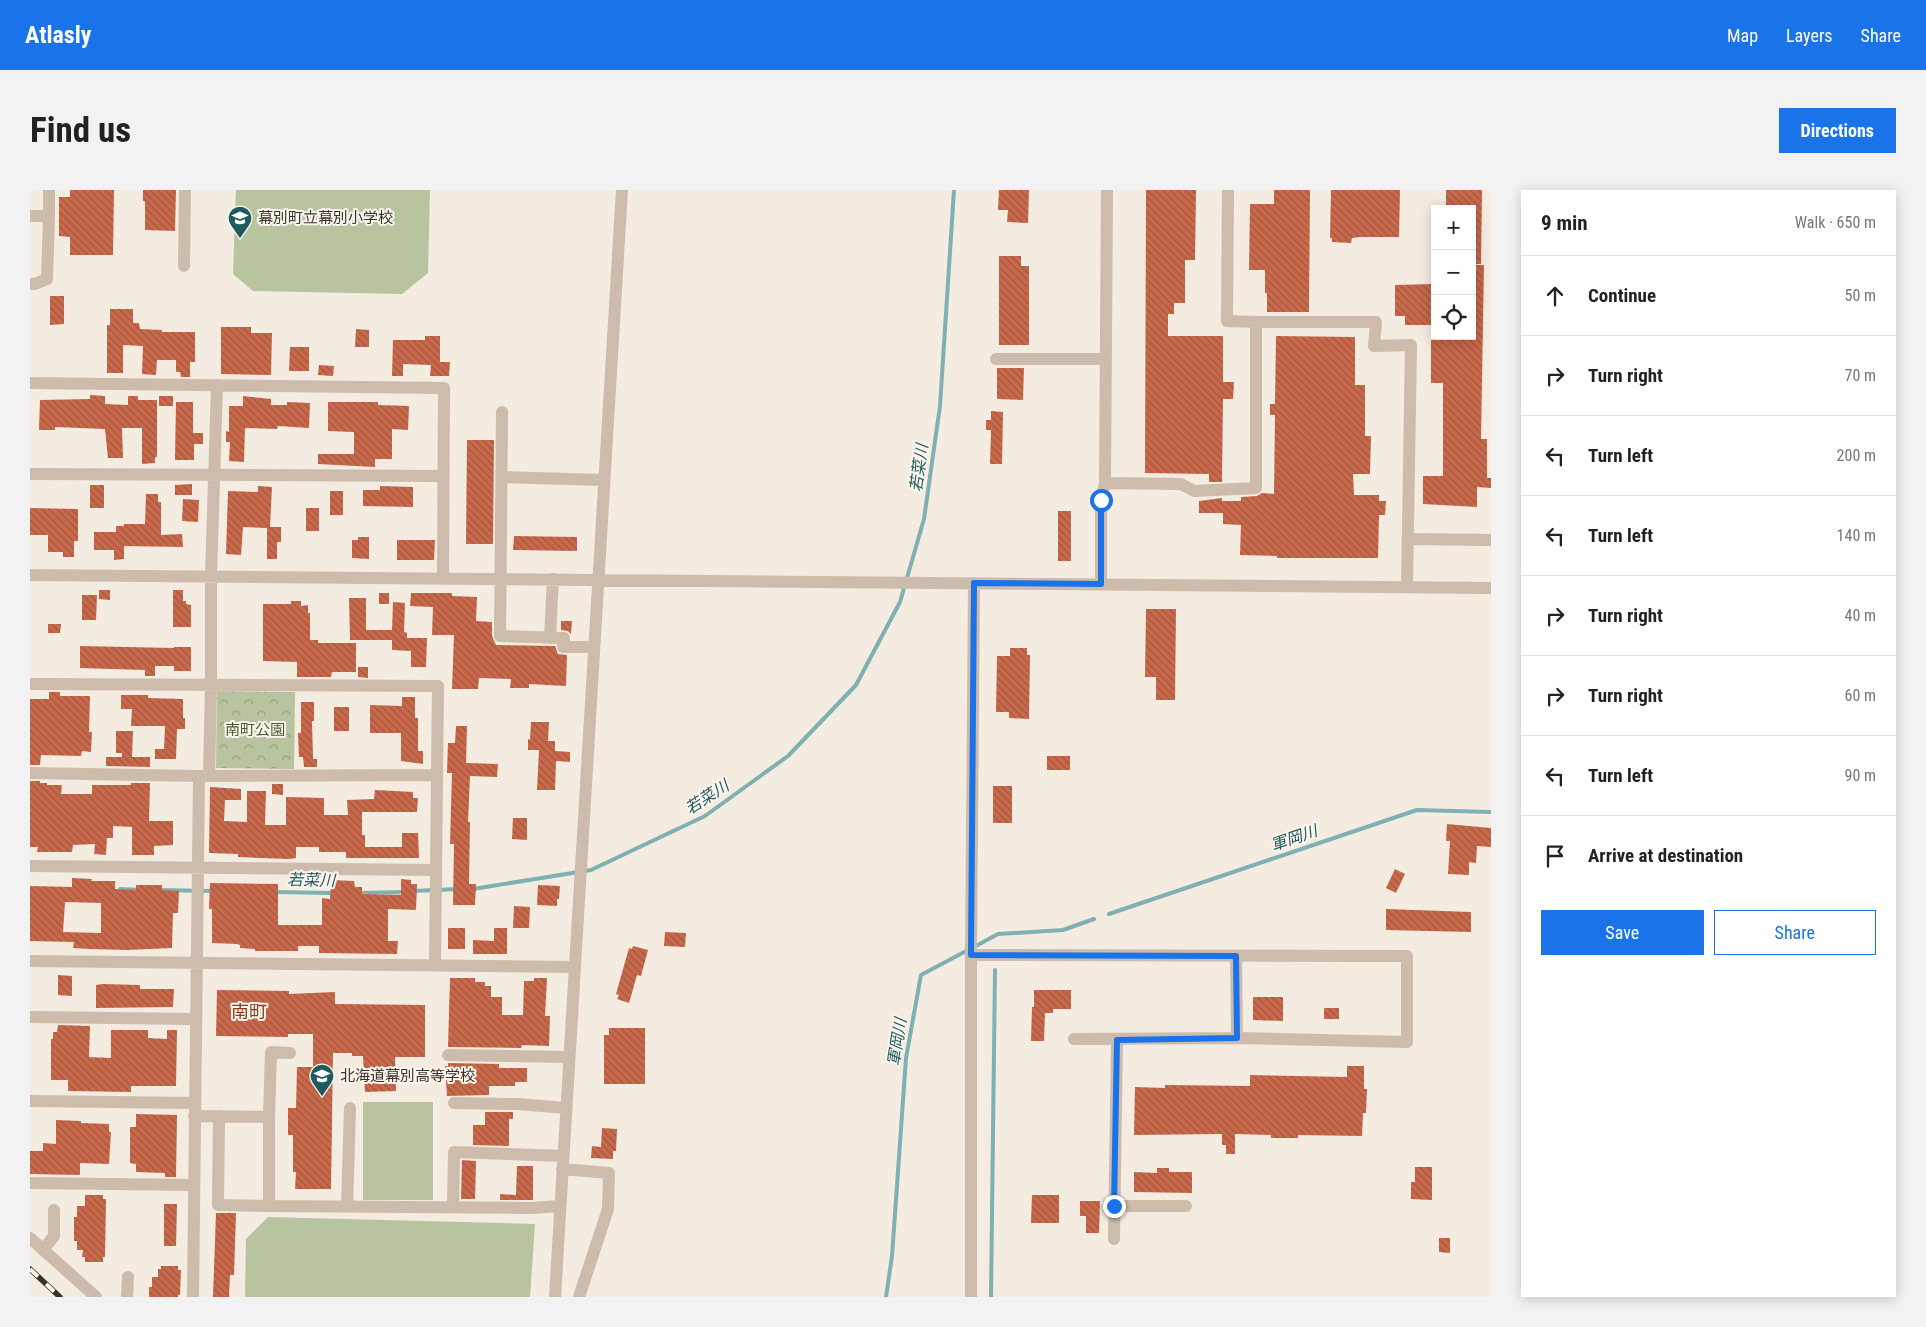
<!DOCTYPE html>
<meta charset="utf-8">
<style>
body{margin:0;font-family:"Roboto Condensed","Noto Sans JP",sans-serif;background:#f2f2f2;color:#222}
.controls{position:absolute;right:15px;top:15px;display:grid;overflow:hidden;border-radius:0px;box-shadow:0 2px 12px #0003}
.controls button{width:45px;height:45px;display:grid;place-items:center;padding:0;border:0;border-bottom:1px solid #e0e0e0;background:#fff;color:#222;font:25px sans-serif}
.stop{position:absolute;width:15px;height:15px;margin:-11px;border:4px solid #1a73e8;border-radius:50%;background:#fff}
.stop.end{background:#1a73e8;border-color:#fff;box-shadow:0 1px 5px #0008}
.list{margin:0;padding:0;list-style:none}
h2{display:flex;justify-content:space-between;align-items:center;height:65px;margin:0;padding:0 20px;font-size:21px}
h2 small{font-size:16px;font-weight:400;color:#767676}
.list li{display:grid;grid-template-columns:32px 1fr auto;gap:15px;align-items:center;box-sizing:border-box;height:80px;padding:0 20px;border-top:1px solid #e0e0e0}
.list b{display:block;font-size:19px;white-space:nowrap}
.list em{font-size:16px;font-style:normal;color:#767676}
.actions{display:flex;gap:10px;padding:15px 20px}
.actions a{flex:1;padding:11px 0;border:1px solid #1a73e8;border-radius:0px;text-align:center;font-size:18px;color:#1a73e8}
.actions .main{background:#1a73e8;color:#fff}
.icon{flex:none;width:28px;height:28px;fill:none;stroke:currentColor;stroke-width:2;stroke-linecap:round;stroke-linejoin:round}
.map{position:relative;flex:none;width:1461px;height:1107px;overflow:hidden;border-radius:0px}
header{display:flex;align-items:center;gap:30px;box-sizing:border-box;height:70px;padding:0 25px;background:#1a73e8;color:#fff}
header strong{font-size:24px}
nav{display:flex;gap:28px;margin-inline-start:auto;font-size:18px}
.intro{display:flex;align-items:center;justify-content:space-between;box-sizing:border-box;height:120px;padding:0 30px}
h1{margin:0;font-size:35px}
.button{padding:12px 22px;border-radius:0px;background:#1a73e8;color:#fff;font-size:18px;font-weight:700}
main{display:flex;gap:30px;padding:0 30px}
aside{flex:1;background:#fff;border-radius:0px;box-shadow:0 2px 12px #0003}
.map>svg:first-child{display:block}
.green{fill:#b8c4a0}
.park{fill:url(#park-crowns)}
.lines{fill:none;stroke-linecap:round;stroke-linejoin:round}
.stream{stroke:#7fb0b2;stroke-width:4}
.building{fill:url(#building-back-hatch);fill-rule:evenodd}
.minor{stroke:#cdbbac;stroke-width:12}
.rail-casing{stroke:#3b302b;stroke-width:5.5}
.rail{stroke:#fbf5ee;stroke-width:4;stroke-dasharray:11;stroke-linecap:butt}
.route{stroke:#1a73e8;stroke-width:6}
.labels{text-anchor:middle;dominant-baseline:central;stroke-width:4;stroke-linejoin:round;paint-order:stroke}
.poi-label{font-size:15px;fill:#3b302b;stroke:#fbf5ee;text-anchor:start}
.park-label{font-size:15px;fill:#4a5a2e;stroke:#fbf5ee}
.water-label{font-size:16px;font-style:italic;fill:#1f5a5e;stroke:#fbf5ee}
.quarter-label{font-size:18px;fill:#8c3b22;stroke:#fbf5ee}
</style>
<header>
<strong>Atlasly</strong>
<nav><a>Map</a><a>Layers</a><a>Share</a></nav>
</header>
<div class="intro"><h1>Find us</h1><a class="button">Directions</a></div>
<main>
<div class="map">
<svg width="1461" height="1107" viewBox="0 0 1461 1107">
<defs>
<pattern id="park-crowns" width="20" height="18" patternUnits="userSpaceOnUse" patternTransform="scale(1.25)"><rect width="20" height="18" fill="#b8c4a0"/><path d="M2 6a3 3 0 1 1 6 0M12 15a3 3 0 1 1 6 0" fill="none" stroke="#97a083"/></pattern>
<pattern id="building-back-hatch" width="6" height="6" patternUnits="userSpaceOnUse" patternTransform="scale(1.25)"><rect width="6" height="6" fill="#c8694b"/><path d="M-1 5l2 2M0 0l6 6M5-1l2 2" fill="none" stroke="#a4573f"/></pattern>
</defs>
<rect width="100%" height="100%" fill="#f4ebe1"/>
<path class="green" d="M206,0H400L398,83L372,104L223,101L203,84Z
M333,912H403V1010H333Z
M238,1027L505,1034L500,1107H215L216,1049Z"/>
<path class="park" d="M187,501L265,502L264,579L186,578Z"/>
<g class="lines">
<path class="stream" d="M90,699L111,700
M443,699L561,680L675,626L758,566L826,495L870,412L894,329L910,216L924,0
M128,700L183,701
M383,701L428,699
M243,702L303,703
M328,703L376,702
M1079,724L1387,620L1461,622
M944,757L968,744L1033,740L1064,729
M856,1107L862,1066L876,868L891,785L938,760
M961,1107L965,780"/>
</g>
<path class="building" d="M40,0H84L83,65H40V47L29,46V7H40Z
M113,0H146L145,41L115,40V11H113Z
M969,0H999L998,33L977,32L978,20H968Z
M1116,0H1166L1165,70H1155V113H1144V124H1138V146H1193V192H1204L1203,209H1193L1192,292H1179V284L1115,283Z
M1244,0H1280L1279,122H1237V103H1235V80H1219L1220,14H1244Z
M1301,0H1370L1369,47H1331L1322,48L1321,53L1302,52V48H1300Z
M1416,0H1452L1451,74H1442V19H1416Z
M969,66H991V76H999V155H969Z
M1442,75H1454L1451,249H1457V288H1461V298L1447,297V317L1393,314V286H1413V193H1401V146H1442Z
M1405,94V135H1375V126H1365V95Z
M20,106H34V134L20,135Z
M80,119H103V133H109L110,139L132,140V142H165V172H160V187H151L150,182H146V170H127L126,185L112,184L113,156L93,155V183H77V135H80Z
M191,137H221V143H242L241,185L191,184Z
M326,139L339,140V157H325Z
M395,146H410V172H420L419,186H400L401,175L373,174V186H362L363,150H395Z
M1246,146L1325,147V195H1335V246H1341L1340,284H1323L1324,305H1349V311H1356L1355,325H1349L1348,368H1247V366L1210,365L1211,335L1193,334V323H1169V311L1192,308V311H1211V307L1227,306L1232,303L1244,304L1245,225H1240V214H1245Z
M260,157H279V181H259Z
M289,175L304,176L303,186L288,185Z
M967,178H994L993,210L967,209Z
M60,205L75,206V214L98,215V206H108V210H127V267H125V273L112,274V238H92L93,268H78L75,239L25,237V240H9L10,210L60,209Z
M129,206H143V216H129Z
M213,206L241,209V215H257V212L280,213L279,238L248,236L247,239L215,238L214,272L199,271L200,252H196V241L199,242V216H213Z
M146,212H163V243H173V254H164V270H145Z
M298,212H348V215L379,216L378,240L362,239V269H345V277L288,274V264H324V242L298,241Z
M961,221L973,222L972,274H960L961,240H956V230H961Z
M437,250H464L463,354H436Z
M162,294V305H145V295Z
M60,295H74V318H60Z
M228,296L242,297L240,337H251V352H247V369H237V338L213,337L211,365L196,364L198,301L228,302Z
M350,296L383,297V317L333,316V300H350Z
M300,301H313V325H300Z
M116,304H128V312H131V345L152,344L153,357L94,356V369L84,370V360H64V342H86V336H94V334H115Z
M153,309L169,310L168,332L152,331Z
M0,318L48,319V351H44V367H33V362H18V345H0Z
M276,318H289V341H276Z
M1028,321H1041V371H1028Z
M484,346L547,347V361L483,360Z
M328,347H339V369L322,368V350H328Z
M367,350H405L404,370H367Z
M69,400H80V410L69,409Z
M143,400H153V411H156V414L161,415V437H143Z
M349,403H359V414H349Z
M381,403H422V406L447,407L446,431L462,432V446L466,455L525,456L528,464L537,465L536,496L499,494V498H480L481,489L449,488L448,499H422L424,445H402L403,417L380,416Z
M52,405H67L66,430H52Z
M319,408H336V440H362L363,412L375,413L374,442L377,443V448H397L396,477H381V461L362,460V450H320Z
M261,411H271V416L278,415V423H280V450H288V453H326V482H302L301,487H267V472L233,471V414H261Z
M1116,419H1146L1145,510H1126V487H1115Z
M531,431H542L541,444L538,441L531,440Z
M18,434H31L30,443H18Z
M50,456L144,458V457H161V481H144V476H125V486H115V480L50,478Z
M980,458H997V465H1000L999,529L979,528V522H966L967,466H980Z
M328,477H338V488L328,487Z
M19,502H30V506H60L59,542H62L61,562L52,561L51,566L11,565L10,575H0V509H19Z
M91,505H118V508L153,509V528H155V539H147L146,569H125V559H134L135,536H101L102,519H91Z
M372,507H385V528H388V561H393V574L371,571V543H340V515L372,516Z
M271,512H284V531H282L283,569H287V577H274L273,567H269L268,543H271Z
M304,517H319V541H304Z
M501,532H519L518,551H525V561L540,562V572L526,571L525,600H507L509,560H498V549L500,550Z
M426,536H437L436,573L468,574L467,587L440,586L438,632H440L439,694H446L445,715H423L424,654H420L422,583H417L418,553H425Z
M86,541H103L102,567H120V577L76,576V567H92V563H86Z
M1017,566H1040V580H1017Z
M0,591H10V593H17V595H32L31,604H62V595H101V593H120L119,631H143V655L124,656V665H102V637L83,636V648H77L76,665L64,664L65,654L43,655L42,662H7L8,657H0Z
M242,594H253V605L242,604Z
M963,596H982V633H963Z
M180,597L211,599V610H195L194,631L217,632V601H236L235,635H256V607L294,608V625H318L317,610L344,609L345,600L383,602V608H388L387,622H332V645H335V657H372V643H388L389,668H316V662H289V657H266V668L259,669L208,667V664L179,663Z
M483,628H497V650L482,649Z
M1417,634L1461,638V657L1447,656L1446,673L1439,672V685L1418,684L1420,651H1416Z
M1365,679L1375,684L1366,703L1356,698Z
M42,688L62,689L61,691H85V699L106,700V695H132V700L149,701L148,723H143L142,758L97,760L60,759L43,758L44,752L0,751V696L42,697ZM35,712L71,713V743L33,742Z
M371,689L381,690V694H387L386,720L358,719V751H368L367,764L289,763V756H268V761H225V759L210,758V755L207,754L182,753V719H179L180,693L248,694V735H292V708L300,709L301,690L324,691L325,697H332V704L371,705Z
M508,695L530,696L529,709H527V716L507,715Z
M484,716L500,717L499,738H483Z
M1356,719L1441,722V742L1356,740Z
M418,738H435V759H418Z
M464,738H477V764H443V750L464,751Z
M635,742L656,743L655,757L634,756Z
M603,756L618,760L611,786L607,785L599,813L587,809L589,805L586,804L599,758L602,759Z
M28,785L42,786V806L28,805Z
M420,788H445V792H455V796H461V807H472V825H493L494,791H504V788H517L515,826H520L519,856L492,855L491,858L418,857Z
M72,794L110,795V799H144L143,817L66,818V795Z
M187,800L259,801V804L305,802V814L395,815V867H365L366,901L335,902L333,866H322V863H303L301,999H265L266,982H263V945H258V918H266L267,877H283V844H258V847L186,846Z
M1004,800H1041V819H1023V823H1015L1014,851H1001L1002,817H1004Z
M1223,807H1253V831L1223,830Z
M1294,818H1309V829H1294Z
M28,835L60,836L59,867L81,868V840H118V848L137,849V840H147L146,896H101V902L38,901V890H21V849H23V842H27Z
M579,838H615V894H574V845H579Z
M418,873L469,874V878H497V892H485V896H459V905L417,906L415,876H418Z
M1317,876H1334V899H1337L1336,923H1333L1332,946L1268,945V948H1241V945L1205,944V964H1196V955H1192V944L1104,945L1105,897L1135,898V895L1220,896V885L1317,887Z
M455,922H483V929H479V956L443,955V935H455Z
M106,924L147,925L146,987H135V983L106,982V974L100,973V937H106Z
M26,930L51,931V933L79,934V942H81L79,974L50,973V985L0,984V961H13V953L26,954Z
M572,938L587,939L586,961H583V969L561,968L562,956L571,957Z
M432,970L446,971L445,1009H431Z
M487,976H503V1010H470V1004L486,1005Z
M1385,977H1402V1010L1381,1009V992H1385Z
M1127,978H1139V982H1162V1003L1104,1002V982L1127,983Z
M55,1005H73V1009H76L75,1067H73V1072H55V1067H52L53,1060H47V1051H44V1027H47V1016H55Z
M1002,1005H1029V1033H1001Z
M1050,1011H1070L1069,1043H1056V1026H1050Z
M134,1014H147L146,1056H134Z
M186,1023H206L204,1085H200L199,1107H183Z
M1409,1048H1420V1063L1409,1062Z
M131,1076H148V1080H151L150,1105H148V1107H119V1097H122V1087H128V1079H131Z"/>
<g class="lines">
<path class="minor" d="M1198,0L1197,131L1226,132
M0,26H19V0
M154,76L155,0
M0,94H5L17,89L19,26
M966,169H1076
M0,193L414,198L413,388
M472,222L470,446L534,448L533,457H564
M0,284L413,286
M472,287L574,290
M1075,293L1151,294L1164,301L1226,298V132H1346L1344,156L1381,155L1377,397
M1378,349L1461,350
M0,385L1461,398
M1071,394V310L1075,293L1077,0
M520,448L523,389
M0,494L408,496L405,775
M0,583L169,586L407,585
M179,585L181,496V386L187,195
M0,676L406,680
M941,765L1377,766V852L1207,848L1206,766
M0,771L544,777
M0,827L165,829
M1044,849L1207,848
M418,865L539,867
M0,911L164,913
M424,913L487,914L536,918
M164,926L239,927V1016L502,1018L530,1016
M189,926L188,1015L239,1016
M239,927L241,862L260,863
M532,979L579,983L578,1019L549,1107
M0,993L163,995
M317,1016L320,918
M1084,1016H1156
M423,1017L424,962L533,966
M0,1048L66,1107
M1084,1049L1087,850
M13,1060L24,1046V1020
M97,1107L98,1087
M163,1107L169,586
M525,1107L592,0
M941,1107V765L944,393"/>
<defs>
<path id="rail" d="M0,1079L30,1107"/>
</defs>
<use href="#rail" class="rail-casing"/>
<use href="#rail" class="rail"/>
</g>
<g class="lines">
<path class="route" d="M1071,310V394L944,393L941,765L1206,766L1207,848L1087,850L1084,1016"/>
</g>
<defs>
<symbol id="school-pin" viewBox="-11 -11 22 30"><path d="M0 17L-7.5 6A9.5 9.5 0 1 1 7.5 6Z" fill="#1f5a5e" stroke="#fbf5ee"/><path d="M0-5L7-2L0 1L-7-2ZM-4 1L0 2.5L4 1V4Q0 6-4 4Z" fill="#fff"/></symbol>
</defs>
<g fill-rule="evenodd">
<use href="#school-pin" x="196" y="14" width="28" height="38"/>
<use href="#school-pin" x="278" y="872" width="28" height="38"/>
</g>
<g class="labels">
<g class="poi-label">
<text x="228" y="28">幕別町立幕別小学校</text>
<text x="310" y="886">北海道幕別高等学校</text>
</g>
<g class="park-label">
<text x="225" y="540">南町公園</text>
</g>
<g class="water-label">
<text transform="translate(889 278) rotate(-82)">若菜川</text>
<text transform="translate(677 607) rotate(-33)">若菜川</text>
<text transform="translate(1264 648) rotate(-19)">軍岡川</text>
<text transform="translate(281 690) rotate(1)">若菜川</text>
<text transform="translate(867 852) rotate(-81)">軍岡川</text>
</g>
<g class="quarter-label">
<text x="219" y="821">南町</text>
</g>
</g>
</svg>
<div class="controls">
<button>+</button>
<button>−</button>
<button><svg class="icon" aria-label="locate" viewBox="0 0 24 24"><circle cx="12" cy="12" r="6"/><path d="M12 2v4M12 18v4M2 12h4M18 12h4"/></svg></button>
</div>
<div class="stop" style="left:1071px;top:310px"></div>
<div class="stop end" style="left:1084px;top:1016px"></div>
</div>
<aside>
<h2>9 min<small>Walk · 650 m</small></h2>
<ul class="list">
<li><svg class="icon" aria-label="ahead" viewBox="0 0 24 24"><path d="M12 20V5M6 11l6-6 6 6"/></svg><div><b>Continue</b></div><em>50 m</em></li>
<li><svg class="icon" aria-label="right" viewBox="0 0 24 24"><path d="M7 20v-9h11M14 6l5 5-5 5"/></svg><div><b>Turn right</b></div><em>70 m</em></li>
<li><svg class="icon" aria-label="left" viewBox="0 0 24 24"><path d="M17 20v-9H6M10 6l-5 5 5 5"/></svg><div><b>Turn left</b></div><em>200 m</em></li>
<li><svg class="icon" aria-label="left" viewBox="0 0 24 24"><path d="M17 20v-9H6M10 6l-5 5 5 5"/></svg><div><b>Turn left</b></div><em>140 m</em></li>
<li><svg class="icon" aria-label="right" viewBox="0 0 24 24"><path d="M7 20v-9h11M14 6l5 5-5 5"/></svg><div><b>Turn right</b></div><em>40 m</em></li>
<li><svg class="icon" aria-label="right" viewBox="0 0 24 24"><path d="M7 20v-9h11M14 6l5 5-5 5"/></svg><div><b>Turn right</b></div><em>60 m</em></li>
<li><svg class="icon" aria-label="left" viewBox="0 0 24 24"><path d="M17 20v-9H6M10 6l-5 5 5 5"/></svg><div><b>Turn left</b></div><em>90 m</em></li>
<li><svg class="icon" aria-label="arrive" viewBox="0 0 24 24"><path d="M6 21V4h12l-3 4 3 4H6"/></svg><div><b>Arrive at destination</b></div></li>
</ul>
<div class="actions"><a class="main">Save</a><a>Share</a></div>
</aside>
</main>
